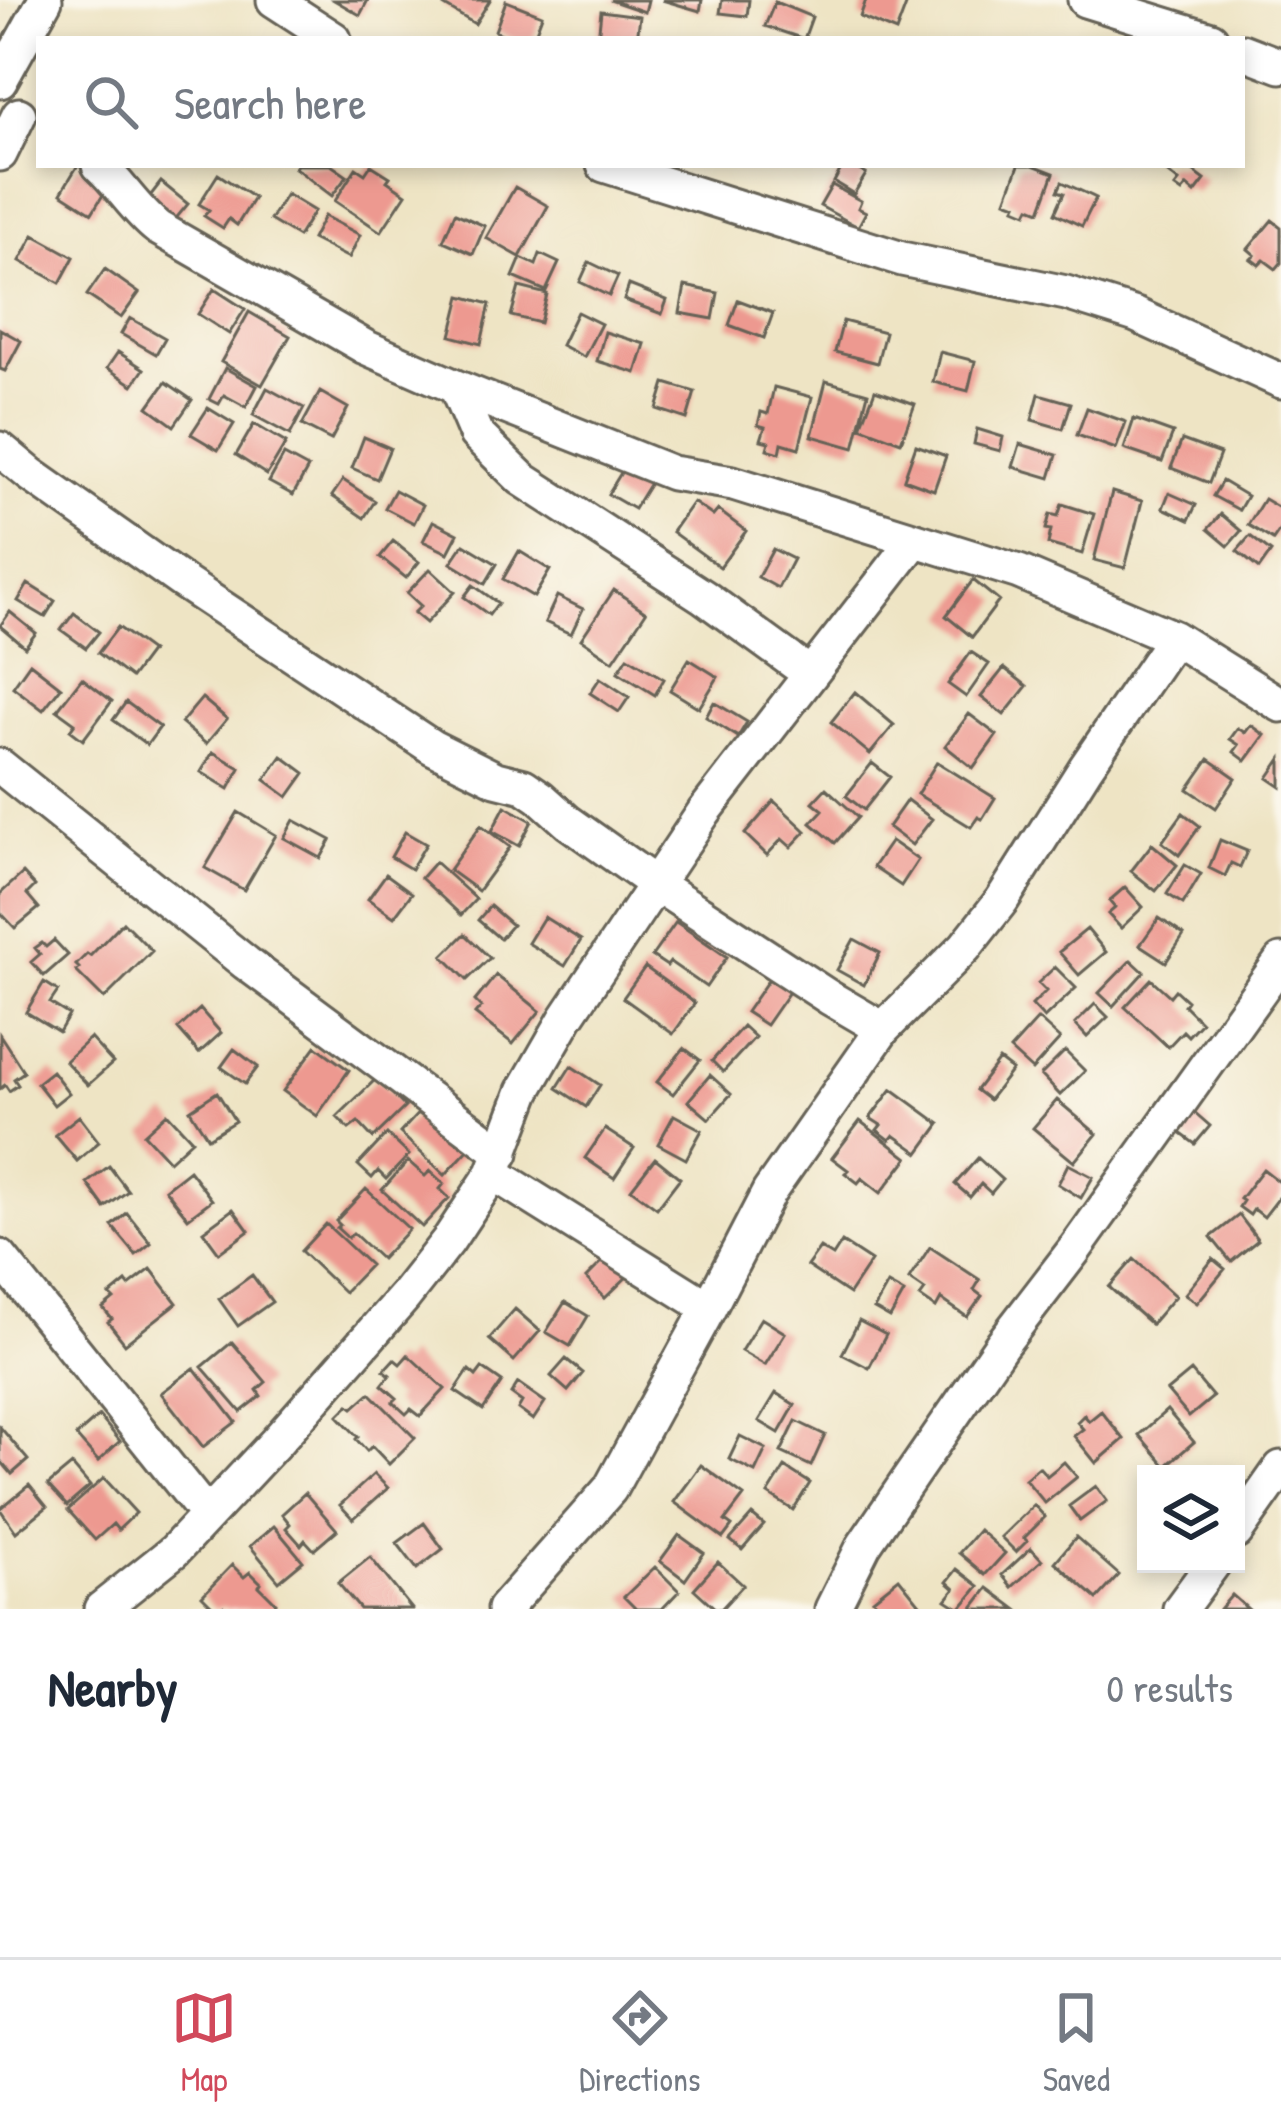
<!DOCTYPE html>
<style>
body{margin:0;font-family:"Patrick Hand",sans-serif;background:#f2f2f3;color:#1f2937}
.controls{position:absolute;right:36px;bottom:36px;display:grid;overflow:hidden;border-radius:0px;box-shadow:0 6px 18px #0003}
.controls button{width:108px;height:108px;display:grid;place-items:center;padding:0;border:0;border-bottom:3px solid #e0e1e3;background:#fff;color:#1f2937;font:60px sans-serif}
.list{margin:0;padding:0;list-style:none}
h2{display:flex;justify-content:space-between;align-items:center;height:156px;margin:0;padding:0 48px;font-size:51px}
h2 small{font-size:39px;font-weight:400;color:#747a83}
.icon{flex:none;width:66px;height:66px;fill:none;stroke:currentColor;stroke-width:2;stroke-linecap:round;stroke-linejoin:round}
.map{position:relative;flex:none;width:1281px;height:1609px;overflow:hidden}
.search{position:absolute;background:#fff;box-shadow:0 6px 18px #0003;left:36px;right:36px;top:36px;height:132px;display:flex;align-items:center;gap:30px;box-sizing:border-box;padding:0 42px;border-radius:0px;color:#747a83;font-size:45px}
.sheet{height:348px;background:#fff}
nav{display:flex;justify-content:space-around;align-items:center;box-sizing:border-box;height:168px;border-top:3px solid #e0e1e3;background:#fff;font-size:33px;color:#747a83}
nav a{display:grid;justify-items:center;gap:6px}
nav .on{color:#d1495b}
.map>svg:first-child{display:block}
.building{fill:#ed9990}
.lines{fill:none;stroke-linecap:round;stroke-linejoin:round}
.minor-casing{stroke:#666257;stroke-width:39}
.minor{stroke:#fff;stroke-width:33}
</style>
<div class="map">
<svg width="1281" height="1609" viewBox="0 0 1281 1609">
<rect width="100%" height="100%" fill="#fbf7ec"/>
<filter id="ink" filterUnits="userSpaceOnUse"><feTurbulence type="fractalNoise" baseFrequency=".00833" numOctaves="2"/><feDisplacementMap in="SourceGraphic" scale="24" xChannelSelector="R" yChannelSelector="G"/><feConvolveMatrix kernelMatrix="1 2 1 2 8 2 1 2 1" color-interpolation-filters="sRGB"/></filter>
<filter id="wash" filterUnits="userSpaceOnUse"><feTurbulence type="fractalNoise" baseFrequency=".004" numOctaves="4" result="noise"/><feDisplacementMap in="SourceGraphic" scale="48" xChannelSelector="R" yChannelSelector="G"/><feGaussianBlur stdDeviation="2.7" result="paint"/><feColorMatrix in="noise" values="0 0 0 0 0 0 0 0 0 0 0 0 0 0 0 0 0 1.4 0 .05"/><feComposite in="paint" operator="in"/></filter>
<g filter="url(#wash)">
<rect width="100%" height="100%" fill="#eee4c4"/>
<g id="blocks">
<path class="building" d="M334,0H368L360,15Z
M446,0H490L475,24L443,5Z
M610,0H648L645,12Z
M662,0H702L700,11Z
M722,0H749L747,16L720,13Z
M866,0H908L896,32L860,17Z
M506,1L542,15L533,39H513L495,31Z
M775,2L812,17L804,39L765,26Z
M601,11L640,16L637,39H598Z
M78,165L109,185L92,213L61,193Z
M297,165H331L347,176L332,196L295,168Z
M371,165L390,177L387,181L406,194L381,232L335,201L356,168L365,174Z
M843,165H850L866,174L854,194L834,182Z
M1019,165H1033L1054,173L1040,211L1030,207L1027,213L1015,208L1017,204L1006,200Z
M1168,165H1185L1205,180L1195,193L1187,186L1182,192L1175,187L1179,182L1164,170Z
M218,174L254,198L237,225L229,219L223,228L204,216L209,210L199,204Z
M161,182L188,204L173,222L147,200Z
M1062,182L1096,198L1082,226L1055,213L1064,193L1058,191Z
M832,185L861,201L858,208L866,212L858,227L820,206Z
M515,187L548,206L520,257L486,238Z
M286,194L314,211L298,237L270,220Z
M455,213L485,226L473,254L443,241Z
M324,216L360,235L349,258L312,239Z
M1272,220L1281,227V263L1276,269L1264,260L1259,265L1251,259L1255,255L1248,249Z
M34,235L74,257L60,283L20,261Z
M540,254L559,263L546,291L513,277L521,258L536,265Z
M589,262L618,276L609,296L580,282Z
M105,269L139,293L121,318L87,295Z
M629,285L667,300L662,314L624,300Z
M685,286L718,293L713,319L680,313Z
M519,287L547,294L540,323L511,316Z
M214,289L245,309L229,334L198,314Z
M461,296L490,304L481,344L451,336Z
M738,300L773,313L764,338L729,325Z
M249,312L290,336L262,385L221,362Z
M577,312L601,324L584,357L561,345Z
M130,318L165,338L156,354L121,334Z
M843,321L885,332L877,363L835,352Z
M0,329L21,341L5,371L0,369Z
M605,332L645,344L636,373L597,361Z
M118,352L144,369L133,385L107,368Z
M940,352L975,361L968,391L933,382Z
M225,368L257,386L246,407L224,395L219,404L209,399Z
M826,381L868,393L854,448L812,436Z
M166,382L192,400L174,426L148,407Z
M665,383L695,392L687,419L657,409Z
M774,387L812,397L799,448L782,443L780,453L767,449L769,442L761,440L765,427L758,425L761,412L768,414Z
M267,388L304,408L290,435L253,415Z
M875,390L915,404L901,442L861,427Z
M320,392L348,408L331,440L302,425Z
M1039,394L1071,403L1063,429L1032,420Z
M208,408L234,424L218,450L191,434Z
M1087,408L1126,422L1116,449L1077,435Z
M1134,419L1173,433L1162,462L1124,449Z
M254,424L286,443L267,475L236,455Z
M977,429L1003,437L1000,451L974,444Z
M364,437L390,448L377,479L352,468Z
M1182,440L1220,454L1209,483L1171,468Z
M1020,444L1057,455L1050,478L1013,467Z
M916,445L946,456L934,490L904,479Z
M284,455L308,468L293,495L269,482Z
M624,468L650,483L634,509L608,494Z
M343,480L375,501L364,518L332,496Z
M1222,481L1247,496L1239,510L1213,496Z
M395,490L423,505L414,523L385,508Z
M1112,492L1142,501L1125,568L1094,560Z
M1169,493L1196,505L1189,520L1163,508Z
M1264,499L1281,509V528L1273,540L1248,525Z
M693,502L713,516L718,510L746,531L720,567L672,532Z
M1062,504L1094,514L1082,554L1048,544L1051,530L1046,529L1050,514L1058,516Z
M1221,514L1241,531L1228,546L1208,529Z
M433,521L458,534L448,553L423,541Z
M1250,536L1271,552L1259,569L1237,551Z
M393,541L419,562L406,578L380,557Z
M464,544L497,564L485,584L451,563Z
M773,549L793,559L778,588L758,577Z
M519,551L550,570L534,597L503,579Z
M430,569L455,592L426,623L414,613L421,606L407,593Z
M973,580L999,601L972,637L946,616Z
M28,584L55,601L45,617L18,601Z
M473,585L498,603L489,615L464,597Z
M614,590L646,612L613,661L581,639Z
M557,596L583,609L571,634L545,622Z
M10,612L36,633L25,647L0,626Z
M74,613L99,632L86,648L61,630Z
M118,627L151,651L131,678L98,653Z
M971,652L989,664L966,697L948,684Z
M628,657L664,679L655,695L618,672Z
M689,659L718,677L699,708L670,690Z
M30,663L61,687L43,710L13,687Z
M1004,668L1027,686L1004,715L981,697Z
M82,678L112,701L83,740L70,730L75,723L57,710Z
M600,678L629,697L619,712L590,693Z
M855,692L894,725L870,754L831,722Z
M202,698L227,719L206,744L181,723Z
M126,702L160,727L147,745L113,720Z
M714,702L747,722L738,737L706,717Z
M969,714L997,735L973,768L945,746Z
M1251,725L1265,735L1246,761L1234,752L1239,745L1230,739L1238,728L1245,733Z
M213,752L240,768L229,789L201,772Z
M282,756L305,773L288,797L265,780Z
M1209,759L1236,778L1216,808L1188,789Z
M1281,759V787L1268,778Z
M937,762L995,798L982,819L978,817L971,827L917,794Z
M872,763L890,777L864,810L846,796Z
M826,788L858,817L835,843L811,823L823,810L813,802Z
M907,800L932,819L912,845L888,827Z
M774,801L806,831L791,847L782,839L767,855L745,834Z
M505,806L532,821L519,846L492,831Z
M238,812L276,835L244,890L205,868Z
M1183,813L1200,826L1179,855L1162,842Z
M294,820L331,840L321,858L284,838Z
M481,825L510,847L478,891L449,870Z
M405,832L426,844L411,869L391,857Z
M1220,840L1247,851L1240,867L1231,863L1225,876L1209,868Z
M891,841L918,860L901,886L873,867Z
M1152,844L1177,865L1156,891L1131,871Z
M435,862L476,899L461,915L421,878Z
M1185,865L1201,874L1183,904L1167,894Z
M23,873L35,886L27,894L39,908L15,928L0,912V894Z
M386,874L412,893L394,917L368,899Z
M1125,887L1143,907L1121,928L1108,914L1115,908L1109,901Z
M490,906L512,925L500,939L478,920Z
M544,917L581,940L565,966L528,943Z
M1159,918L1184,935L1166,962L1140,945Z
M123,922L152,951L104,999L76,971L79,968L76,965L87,954L90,956Z
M676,922L727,957L706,987L670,962L667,966L652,956Z
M1087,929L1106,952L1079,975L1059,952Z
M465,934L490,958L467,980L443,956Z
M854,939L880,953L864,985L837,970Z
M54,940L68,955L44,976L31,962L40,954L35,948L42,943L46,947Z
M1131,960L1144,972L1113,1006L1099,993Z
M645,967L695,1003L673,1034L623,998Z
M1055,967L1076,988L1044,1018L1032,1005L1046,991L1038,983Z
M496,975L540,1011L513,1044L475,1014L481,1007L475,1001Z
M771,976L791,989L766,1025L746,1012Z
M1151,979L1170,996L1175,990L1187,1001L1184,1005L1201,1022L1188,1036L1183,1031L1168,1047L1125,1007Z
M44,982L58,991L50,1003L69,1015L59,1032L26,1012Z
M1095,1004L1108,1017L1087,1037L1075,1024Z
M200,1009L221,1033L199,1053L178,1029Z
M1038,1019L1060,1039L1032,1070L1010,1050Z
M743,1026L755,1037L723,1072L712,1061Z
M0,1035L24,1072L14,1079L18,1085L9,1091L5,1085L0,1089Z
M90,1038L113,1063L88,1085L65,1061Z
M316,1046L349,1070L317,1116L283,1091Z
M684,1048L700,1060L673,1094L657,1082Z
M234,1049L258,1067L245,1084L221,1067Z
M1065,1051L1085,1071L1060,1095L1041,1075Z
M999,1060L1012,1070L989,1100L976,1090Z
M571,1066L600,1085L586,1107L557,1088Z
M52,1071L69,1093L54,1105L37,1083Z
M710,1075L731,1094L709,1119L688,1101Z
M377,1078L405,1107L373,1138L358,1122L349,1129L337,1117Z
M892,1089L940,1124L919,1153L894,1135L890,1140L877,1130L881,1125L870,1118Z
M217,1092L235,1121L208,1138L190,1110Z
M1057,1100L1097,1134L1074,1162L1033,1128Z
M425,1106L469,1149L445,1175L400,1133Z
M1193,1111L1210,1126L1195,1144L1176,1130Z
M167,1113L192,1140L169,1161L144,1134Z
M674,1115L702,1130L686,1159L658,1144Z
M79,1116L99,1142L77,1161L55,1135Z
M860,1121L908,1158L881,1193L862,1178L858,1183L845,1173L848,1170L832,1158Z
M605,1129L634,1148L614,1178L585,1158Z
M387,1134L409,1155L386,1179L378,1171L372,1178L358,1165Z
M655,1158L680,1178L657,1208L631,1189Z
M978,1158L1002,1180L991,1193L981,1184L970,1197L955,1184Z
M408,1161L425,1176L430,1171L444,1184L440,1189L449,1198L422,1227L382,1190Z
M1068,1164L1093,1177L1081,1198L1058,1184Z
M109,1166L128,1191L105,1208L87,1183Z
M1263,1169L1281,1183V1195L1264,1217L1254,1209L1250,1215L1239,1207L1243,1201L1240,1199Z
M189,1170L212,1200L188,1218L165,1189Z
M366,1189L409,1229L381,1259L353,1233L348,1238L337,1228L340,1225L336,1221Z
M233,1209L249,1231L219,1253L203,1231Z
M127,1213L151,1243L136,1255L112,1226Z
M1239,1215L1258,1240L1231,1262L1211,1237Z
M326,1224L370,1265L344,1292L301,1251Z
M842,1242L871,1261L849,1294L807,1266L820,1248L833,1256Z
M930,1247L980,1280L974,1290L982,1296L967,1317L941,1299L936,1308L920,1297L925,1290L909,1279Z
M615,1249L635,1269L605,1298L586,1278Z
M1134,1259L1175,1296L1151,1324L1109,1287Z
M1213,1259L1225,1269L1197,1303L1185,1294Z
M151,1269L177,1303L125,1344L108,1322L112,1319L103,1308L114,1299L110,1295L126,1282L129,1286Z
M252,1275L272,1302L238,1326L219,1299Z
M888,1284L904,1293L890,1318L874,1309Z
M565,1302L588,1316L570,1346L546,1332Z
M515,1309L540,1331L514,1361L489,1339Z
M761,1318L785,1333L765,1365L741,1351Z
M859,1321L886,1335L869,1368L842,1354Z
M232,1342L266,1382L257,1390L261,1396L241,1412L202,1367Z
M408,1355L445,1389L420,1416L411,1409L406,1414L393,1402L397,1398L382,1385L390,1375L384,1370L394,1359L400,1364Z
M566,1359L583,1373L568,1391L551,1376Z
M194,1368L236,1422L203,1447L161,1393Z
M482,1368L502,1382L483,1410L455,1391L469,1370L476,1376Z
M1191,1371L1213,1397L1189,1417L1167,1391Z
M518,1383L545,1402L533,1420L518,1409L522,1402L511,1394Z
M370,1393L415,1438L389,1464L372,1446L367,1451L356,1439L358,1437L338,1416L349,1405L353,1408Z
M776,1393L795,1405L779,1433L759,1421Z
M1167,1410L1194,1442L1166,1466L1139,1435Z
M1101,1411L1124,1439L1096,1463L1074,1436L1083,1429L1077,1422L1084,1415L1089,1421Z
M99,1416L120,1441L98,1461L76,1436Z
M796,1421L825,1435L811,1466L781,1452Z
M0,1427L28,1460L12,1474L0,1460Z
M740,1436L766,1449L755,1472L729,1459Z
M1064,1462L1077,1477L1045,1503L1025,1479L1039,1467L1047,1476Z
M72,1465L90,1486L67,1506L48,1485Z
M701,1465L744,1496L725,1521L732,1526L723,1538L674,1502Z
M785,1467L810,1483L793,1510L768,1494Z
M374,1474L388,1488L353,1519L340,1505Z
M104,1478L136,1513L118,1530L113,1524L95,1540L68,1510Z
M29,1485L47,1507L16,1532L0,1509Z
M1096,1486L1107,1501L1080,1521L1069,1506Z
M305,1493L337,1530L314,1550L305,1540L301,1545L286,1528L290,1524L282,1514Z
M1034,1505L1045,1517L1024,1538L1027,1541L1016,1552L1001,1537Z
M752,1515L764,1525L742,1550L730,1540Z
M424,1523L443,1549L417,1569L397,1543Z
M274,1526L303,1561L279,1581L250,1546Z
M979,1530L1005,1553L985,1575L959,1553Z
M679,1535L704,1553L685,1580L660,1561Z
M1076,1537L1119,1575L1097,1599L1055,1562Z
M1031,1548L1042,1560L1012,1587L1002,1575Z
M370,1557L412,1609H360L338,1583Z
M718,1562L743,1585L721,1609H716L694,1589Z
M232,1565L244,1577L250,1572L261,1583L259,1586L276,1603L271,1609H227L223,1606L215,1609L202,1596Z
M655,1567L679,1591L662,1609H636L624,1597Z
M957,1569L979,1586L960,1609L946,1600L955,1589L947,1582Z
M899,1578L924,1609H881L873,1599Z
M988,1588L1016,1609H972Z
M1232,1595L1248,1609H1220Z"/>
</g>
</g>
<g filter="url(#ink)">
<use href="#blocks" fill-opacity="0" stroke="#666257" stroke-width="3"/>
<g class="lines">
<defs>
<path id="minor" d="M274,0L334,39
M1085,0L1211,39
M1242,51L1281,66
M0,81L45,0
M0,154L19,115
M99,165C121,185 135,210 158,228L365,347L456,387L672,473L733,483L1019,572L1174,638L1281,705
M604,165L902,259L1066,293L1136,315L1281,381
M456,387L476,434L522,479L704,597L810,674
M0,449L30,474L183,582L432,747L496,779L524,786L540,797L568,822L657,885L830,998L883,1029
M0,766L246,963L502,1153
M493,1173L709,1308
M0,1257L207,1515
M1236,1532L1281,1468
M101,1609L174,1551L276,1442L404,1297L448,1241L493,1173L524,1091L566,1018L704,812L915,540
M504,1609L610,1489L709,1308L769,1192L883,1029L965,947L1002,900L1086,767L1174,638
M832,1609L864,1545L911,1476L1002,1344L1075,1249L1281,961
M1180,1609L1213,1564"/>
</defs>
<use href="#minor" class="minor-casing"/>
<use href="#minor" class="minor"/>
</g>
</g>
</svg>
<div class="controls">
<button><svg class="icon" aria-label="layers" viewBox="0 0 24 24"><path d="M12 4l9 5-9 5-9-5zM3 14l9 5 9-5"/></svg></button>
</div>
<div class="search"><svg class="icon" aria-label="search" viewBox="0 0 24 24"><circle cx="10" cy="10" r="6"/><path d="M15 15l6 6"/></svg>Search here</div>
</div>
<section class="sheet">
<h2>Nearby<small>0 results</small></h2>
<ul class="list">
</ul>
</section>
<nav>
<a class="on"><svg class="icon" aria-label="map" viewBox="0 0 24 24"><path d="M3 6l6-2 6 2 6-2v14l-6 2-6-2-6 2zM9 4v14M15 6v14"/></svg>Map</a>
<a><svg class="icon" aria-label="directions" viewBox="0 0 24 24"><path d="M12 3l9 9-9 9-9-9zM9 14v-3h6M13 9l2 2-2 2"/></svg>Directions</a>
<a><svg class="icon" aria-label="saved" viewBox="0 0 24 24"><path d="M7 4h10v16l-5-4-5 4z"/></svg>Saved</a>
</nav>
